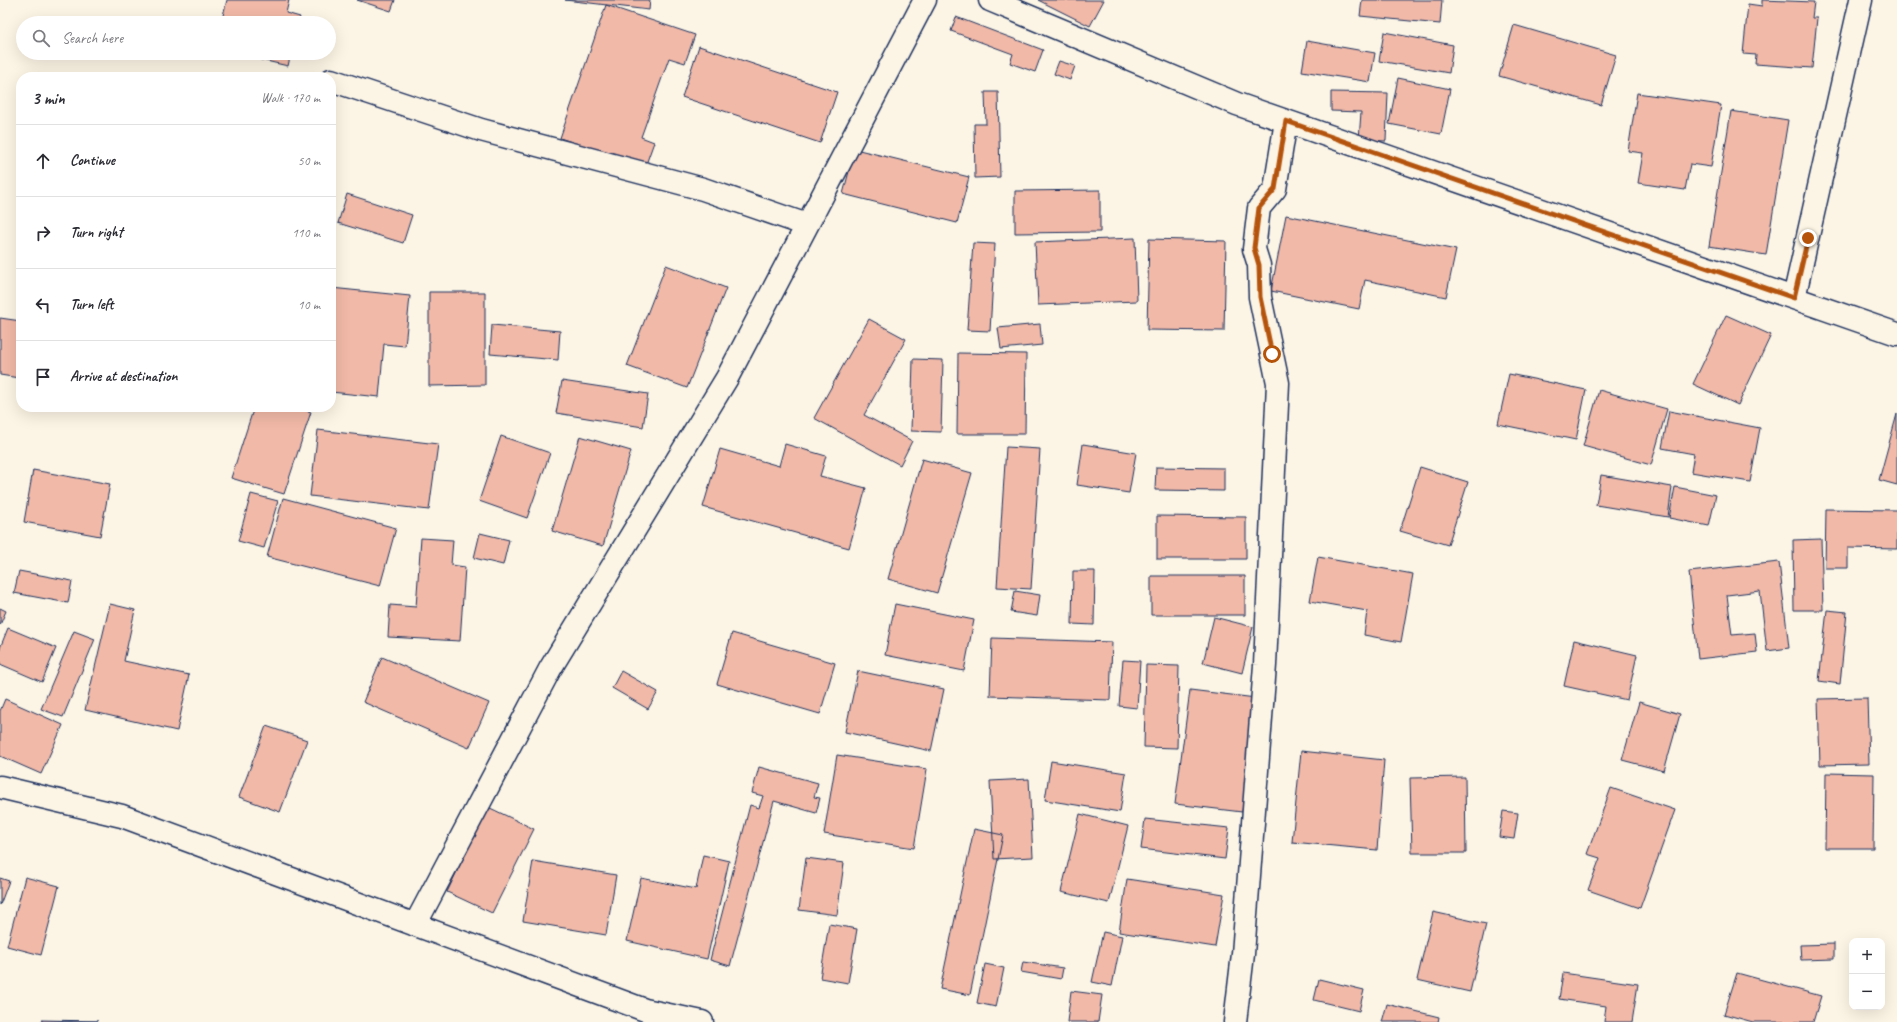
<!DOCTYPE html>
<meta charset="utf-8">
<style>
body{margin:0;font-family:Caveat,sans-serif;background:#f7f7f7;color:#2b2b33}
.controls{position:absolute;right:12px;bottom:12px;display:grid;overflow:hidden;border-radius:8px;box-shadow:0 4px 16px #0002}
.controls button{width:36px;height:36px;display:grid;place-items:center;padding:0;border:0;border-bottom:1px solid #e1e1e2;background:#fff;color:#2b2b33;font:20px sans-serif}
.stop{position:absolute;width:12px;height:12px;margin:-9px;border:3px solid #b45309;border-radius:50%;background:#fff}
.stop.end{background:#b45309;border-color:#fff;box-shadow:0 1px 4px #0008}
.list{margin:0;padding:0;list-style:none}
h2{display:flex;justify-content:space-between;align-items:center;height:52px;margin:0;padding:0 16px;font-size:17px}
h2 small{font-size:13px;font-weight:400;color:#7c7c81}
.list li{display:grid;grid-template-columns:26px 1fr auto;gap:12px;align-items:center;box-sizing:border-box;height:72px;padding:0 16px;border-top:1px solid #e1e1e2}
.list b{display:block;font-size:15px;white-space:nowrap}
.list em{font-size:13px;font-style:normal;color:#7c7c81}
.icon{flex:none;width:22px;height:22px;fill:none;stroke:currentColor;stroke-width:2;stroke-linecap:round;stroke-linejoin:round}
.map{position:relative;flex:none;width:1897px;height:1022px;overflow:hidden}
.search{position:absolute;background:#fff;box-shadow:0 4px 16px #0002;left:16px;top:16px;width:320px;height:44px;display:flex;align-items:center;gap:10px;box-sizing:border-box;padding:0 14px;border-radius:22px;color:#7c7c81;font-size:15px}
.panel{position:absolute;background:#fff;box-shadow:0 4px 16px #0002;left:16px;top:72px;width:320px;height:340px;border-radius:16px}
.map>svg:first-child{display:block}
.building{fill:#f1b9a7;stroke:#1b2f5e}
.lines{fill:none;stroke-linecap:round;stroke-linejoin:round}
.minor-casing{stroke:#1b2f5e;stroke-width:25}
.minor{stroke:#fcf5e5;stroke-width:22}
.route{stroke:#b45309;stroke-width:5}
</style>
<div class="map">
<svg width="1897" height="1022" viewBox="0 0 1897 1022">
<rect width="100%" height="100%" fill="#fcf5e5"/>
<filter id="ink" filterUnits="userSpaceOnUse"><feTurbulence type="fractalNoise" baseFrequency=".025" numOctaves="2"/><feDisplacementMap in="SourceGraphic" scale="8" xChannelSelector="R" yChannelSelector="G"/><feConvolveMatrix kernelMatrix="1 2 1 2 8 2 1 2 1" color-interpolation-filters="sRGB"/></filter>
<g filter="url(#ink)">
<path class="building" d="M227,0H289L286,13L300,17L298,23H221Z
M357,0H395L391,11Z
M565,0H650L649,10Z
M1038,0H1104L1090,26Z
M1362,0H1442L1440,24L1360,16Z
M1762,0L1814,2L1812,18H1817L1812,68L1755,64L1756,55L1743,54L1748,4L1762,6Z
M606,5L695,35L685,63L669,58L641,137L654,142L645,167L560,138Z
M956,17L1043,50L1035,72L1010,63L1013,54L951,31Z
M1514,25L1616,55L1601,105L1499,76Z
M1384,32L1453,45L1449,73L1379,61Z
M1307,41L1375,53L1370,82L1302,71Z
M699,46L837,92L820,143L682,97Z
M231,53H291L288,66Z
M1059,61L1075,66L1070,80L1054,74Z
M1398,78L1450,89L1441,134L1389,124Z
M985,92H998L1000,177L975,178L974,124H986Z
M1331,92L1388,93L1386,141L1359,140L1361,112L1331,111Z
M1637,93L1721,105L1711,167L1690,164L1685,190L1638,183L1643,153L1628,151Z
M1731,111L1788,120L1766,255L1709,246Z
M855,149L969,177L957,223L843,194Z
M1100,190V232L1015,233V191Z
M347,194L412,215L403,243L338,223Z
M1286,215L1456,250L1446,297L1365,280L1359,309L1271,291Z
M1135,238L1137,301L1038,305L1035,242Z
M1149,239L1226,241L1224,331L1147,330Z
M973,243L995,244L990,331L967,330Z
M666,265L726,288L687,388L627,366Z
M331,288L410,296L405,346L384,344L379,397L331,392Z
M429,292H485V385L429,386Z
M1726,315L1771,335L1738,405L1693,384Z
M0,318L21,321V364L19,378L0,375Z
M869,319L906,339L864,415L912,441L900,465L814,418Z
M1040,324L1042,345L1001,349L998,328Z
M492,325L560,331L558,360L490,354Z
M958,353L1026,354L1025,434H957Z
M913,359L943,360L941,432L911,431Z
M1509,374L1586,390L1576,440L1498,424Z
M562,381L648,394L643,427L556,413Z
M1599,390L1667,409L1651,465L1583,446Z
M254,407H295L311,412L284,494L231,478Z
M1669,411L1760,428L1750,482L1691,472L1694,454L1662,448Z
M1897,414V485L1879,480Z
M318,430L438,444L429,510L310,496Z
M501,436L550,453L527,518L479,501Z
M580,436L631,451L603,546L552,531Z
M785,444L826,456L820,476L866,488L849,548L703,507L720,449L779,466Z
M1083,444L1136,453L1129,493L1077,485Z
M1006,447L1040,449L1031,589L997,587Z
M922,459L972,473L937,593L888,579Z
M1156,467L1224,468V491L1155,490Z
M1420,467L1468,482L1448,545L1400,531Z
M33,470L110,484L100,536L24,522Z
M1601,475L1672,487L1668,517L1596,505Z
M1675,487L1716,495L1709,526L1669,518Z
M251,494L278,501L264,548L238,541Z
M283,498L396,528L380,586L267,557Z
M1826,509L1897,510V549L1848,548V568H1825Z
M1157,516L1246,517V559H1157Z
M480,533L509,540L503,565L474,558Z
M421,538L453,540L451,565L465,567L460,641L388,637L390,605L416,607Z
M1821,539L1823,610H1794L1793,540Z
M1318,557L1413,574L1401,642L1364,635L1367,611L1310,601Z
M1779,562L1789,648L1767,651L1760,591L1727,595L1732,635L1755,633L1757,652L1698,659L1689,572Z
M19,571L72,581L68,603L14,593Z
M1073,571H1095L1094,625L1072,624Z
M1151,576H1245V615H1151Z
M1015,591L1040,595L1037,616L1011,612Z
M110,604L135,610L124,661L189,675L177,731L85,710Z
M895,604L974,620L964,671L885,655Z
M0,608L6,611L0,625Z
M1827,610L1847,612L1840,684L1819,681Z
M1214,617L1253,627L1242,673L1203,663Z
M8,628L56,648L42,682L0,664V648Z
M74,631L95,639L63,717L41,709Z
M732,633L835,663L820,714L717,684Z
M992,638L1112,642L1110,700L990,696Z
M1574,640L1637,655L1627,700L1564,686Z
M382,657L489,703L469,748L363,702Z
M1123,660L1140,661L1137,708L1119,706Z
M1146,665L1179,666L1177,748L1144,747Z
M621,671L658,692L648,709L612,688Z
M858,671L944,689L931,751L845,732Z
M1190,690L1256,698L1242,812L1175,804Z
M1867,698L1869,764L1820,765L1818,699Z
M5,699L63,725L41,774L0,756V711Z
M1639,702L1680,714L1664,771L1622,760Z
M266,726L307,740L280,812L239,797Z
M1301,751L1384,760L1377,850L1292,842Z
M837,755L927,769L914,848L824,834Z
M1051,761L1126,773L1120,812L1045,800Z
M759,767L818,783L814,797L820,798L816,813L774,801L730,966L710,960L750,805L759,808L763,796L752,793Z
M1826,773L1874,774L1873,848H1825Z
M1465,777L1466,853H1412L1410,778Z
M1029,779L1033,857L994,859L990,781Z
M1611,788L1675,810L1640,908L1588,890L1600,858L1587,854Z
M488,807L534,829L492,913L447,892Z
M1503,811L1518,813L1514,839L1499,837Z
M1080,814L1128,826L1109,903L1061,892Z
M1145,819L1229,828L1225,859L1141,849Z
M974,829L1003,835L970,995L940,989Z
M703,855L729,861L707,959L627,941L641,878L696,889Z
M806,858L844,863L837,915L799,910Z
M533,861L616,875L606,935L523,921Z
M25,877L59,886L41,955L7,946Z
M0,878L9,881L0,905Z
M1127,879L1224,894L1215,947L1119,932Z
M1433,912L1486,924L1470,992L1417,980Z
M829,924L857,929L848,983L820,978Z
M1103,932L1122,936L1112,986L1092,982Z
M1834,944V959L1801,960L1800,945Z
M1023,962L1063,968L1061,979L1021,972Z
M985,964L1004,968L996,1007L977,1003Z
M1563,973L1638,984L1632,1022H1604L1606,1006L1559,999Z
M1737,973L1821,996L1813,1022H1753L1724,1014Z
M1319,979L1364,990L1359,1011L1314,1000Z
M1071,991L1102,995L1098,1022H1067Z
M1387,1004L1439,1017L1438,1022H1382Z
M42,1020L98,1021L42,1022Z"/>
<g class="lines">
<defs>
<path id="minor" d="M990,0L1237,104L1897,334
M331,80L481,130L703,189L807,225
M1794,298L1861,0
M0,787L122,816L645,1010L702,1022
M415,925L550,669L727,378L925,0
M1235,1022L1243,954L1265,665L1278,383L1260,297L1259,265L1254,249L1259,208L1275,189L1286,121"/>
</defs>
<use href="#minor" class="minor-casing"/>
<use href="#minor" class="minor"/>
</g>
</g>
<g class="lines" filter="url(#ink)">
<path class="route" d="M1272,354L1260,297L1259,265L1254,248L1259,208L1275,189L1286,121L1794,298L1808,238"/>
</g>
</svg>
<div class="controls">
<button>+</button>
<button>−</button>
</div>
<div class="stop" style="left:1272px;top:354px"></div>
<div class="stop end" style="left:1808px;top:238px"></div>
<div class="search"><svg class="icon" aria-label="search" viewBox="0 0 24 24"><circle cx="10" cy="10" r="6"/><path d="M15 15l6 6"/></svg>Search here</div>
<section class="panel">
<h2>3 min<small>Walk · 170 m</small></h2>
<ul class="list">
<li><svg class="icon" aria-label="ahead" viewBox="0 0 24 24"><path d="M12 20V5M6 11l6-6 6 6"/></svg><div><b>Continue</b></div><em>50 m</em></li>
<li><svg class="icon" aria-label="right" viewBox="0 0 24 24"><path d="M7 20v-9h11M14 6l5 5-5 5"/></svg><div><b>Turn right</b></div><em>110 m</em></li>
<li><svg class="icon" aria-label="left" viewBox="0 0 24 24"><path d="M17 20v-9H6M10 6l-5 5 5 5"/></svg><div><b>Turn left</b></div><em>10 m</em></li>
<li><svg class="icon" aria-label="arrive" viewBox="0 0 24 24"><path d="M6 21V4h12l-3 4 3 4H6"/></svg><div><b>Arrive at destination</b></div></li>
</ul>
</section>
</div>
